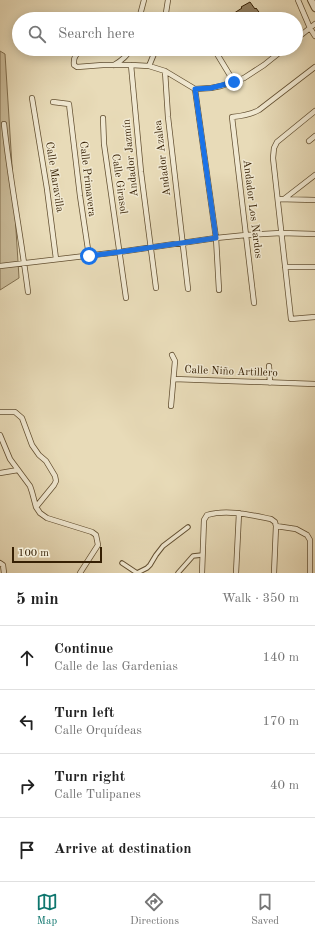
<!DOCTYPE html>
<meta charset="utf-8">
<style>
body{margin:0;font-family:"Old Standard TT",serif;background:#f2f2f2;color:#222}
.scale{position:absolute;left:12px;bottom:10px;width:90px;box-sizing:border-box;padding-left:4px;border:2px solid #362004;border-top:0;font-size:11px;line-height:14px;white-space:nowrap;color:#362004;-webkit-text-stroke:3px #f0e8d1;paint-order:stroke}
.stop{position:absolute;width:12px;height:12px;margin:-9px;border:3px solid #1a73e8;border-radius:50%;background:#fff}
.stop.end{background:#1a73e8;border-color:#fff;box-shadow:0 1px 4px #0008}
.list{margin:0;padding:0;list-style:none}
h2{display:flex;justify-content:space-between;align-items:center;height:52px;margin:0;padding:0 16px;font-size:17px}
h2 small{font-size:13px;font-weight:400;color:#767676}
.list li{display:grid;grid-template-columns:26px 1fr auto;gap:12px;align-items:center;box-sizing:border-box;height:64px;padding:0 16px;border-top:1px solid #e0e0e0}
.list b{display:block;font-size:15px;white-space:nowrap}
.list p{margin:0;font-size:13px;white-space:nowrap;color:#767676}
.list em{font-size:13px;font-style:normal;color:#767676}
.icon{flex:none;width:22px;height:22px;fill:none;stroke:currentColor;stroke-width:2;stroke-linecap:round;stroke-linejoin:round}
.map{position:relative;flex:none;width:315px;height:573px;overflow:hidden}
.search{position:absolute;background:#fff;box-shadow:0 2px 10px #0003;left:12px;right:12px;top:12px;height:44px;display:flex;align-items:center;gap:10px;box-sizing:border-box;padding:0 14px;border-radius:22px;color:#767676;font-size:15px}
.sheet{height:308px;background:#fff}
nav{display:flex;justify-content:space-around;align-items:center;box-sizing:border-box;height:56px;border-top:1px solid #e0e0e0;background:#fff;font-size:11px;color:#767676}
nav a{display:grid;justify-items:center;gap:2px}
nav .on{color:#0f766e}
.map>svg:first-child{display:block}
.green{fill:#cabb99;stroke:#806e4e}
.building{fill:#938162;stroke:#362004}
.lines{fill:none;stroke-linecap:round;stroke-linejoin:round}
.pedestrian-casing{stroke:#624f31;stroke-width:5.5}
.minor-casing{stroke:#624f31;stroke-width:6}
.tertiary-casing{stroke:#624f31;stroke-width:8}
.pedestrian{stroke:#f0e8d1;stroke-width:3.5}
.minor{stroke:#f0e8d1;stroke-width:4.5}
.tertiary{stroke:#f0e8d1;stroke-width:6}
.route{stroke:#1a73e8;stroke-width:5}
.labels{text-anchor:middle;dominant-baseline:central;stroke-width:3;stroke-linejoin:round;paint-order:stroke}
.street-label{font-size:11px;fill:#362004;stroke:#f0e8d1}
</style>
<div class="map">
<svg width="315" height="573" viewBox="0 0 315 573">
<rect width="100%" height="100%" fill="#e8dbb8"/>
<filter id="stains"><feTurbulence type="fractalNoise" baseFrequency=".005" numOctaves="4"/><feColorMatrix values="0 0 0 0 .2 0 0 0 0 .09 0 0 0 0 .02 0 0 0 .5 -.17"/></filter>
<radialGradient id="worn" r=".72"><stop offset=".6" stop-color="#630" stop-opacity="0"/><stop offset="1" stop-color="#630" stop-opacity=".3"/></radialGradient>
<path class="green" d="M0,51L5,54L19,278L0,290Z"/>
<path class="building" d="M250,2L255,9L256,8L264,19H247L244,15L238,19H225L242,8L241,7Z"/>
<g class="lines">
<defs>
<path id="pedestrian" d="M122,563L137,573L147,568L150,565L156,555L163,546L188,527
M178,573L193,556L202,555"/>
<path id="minor" d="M298,0L310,28L315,36
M139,19L144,0
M165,19L168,0
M296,39L315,24
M84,49C77,54 73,55 74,65L77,67L103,65H131L149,66L165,71L195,89L211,88L221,86L244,78L264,65L284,49
M214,49L234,82
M114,65C121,61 127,56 131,49
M131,65L141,172L156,288
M149,66L156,49
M165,71L168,117L188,289
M195,89L216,238L219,290
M32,98L47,189L56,259
M53,102L69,104L80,196L89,256
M315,111L277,142L274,148L273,158L291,319L315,317
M103,118L104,144L126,298
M4,124C10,180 21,236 28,292
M309,141L315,136
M278,199L315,200
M284,199L315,175
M0,266L119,252L216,238L246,235L281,233L315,234
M285,267H315
M254,303L232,117C242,116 250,115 259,110L315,67
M269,366L270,383
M174,379L315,384
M171,406L175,361L172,355
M0,412H15L22,418L32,445L39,455L46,461L55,476L56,481L54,485L36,507
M0,435L10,459L30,486L32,492L36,507L40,513L47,518L92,532L96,535L98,545L80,573
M0,473L18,470
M0,563L3,565L4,573
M202,573L204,520L207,515C227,509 251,515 271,519L275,522L276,526L296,529L307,535L310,540V573
M236,573L239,513
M274,573L276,526"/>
<path id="tertiary" d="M311,0L315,8"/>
</defs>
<use href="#pedestrian" class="pedestrian-casing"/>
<use href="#minor" class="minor-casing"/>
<use href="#tertiary" class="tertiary-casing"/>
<use href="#pedestrian" class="pedestrian"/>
<use href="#minor" class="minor"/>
<use href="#tertiary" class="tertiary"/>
</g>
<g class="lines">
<path class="route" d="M89,256L119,252L216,238L195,89L211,88L234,82"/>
</g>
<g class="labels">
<g class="street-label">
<text transform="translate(131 158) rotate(-96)">Andador Jazmín</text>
<text transform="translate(163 158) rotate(-97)">Andador Azalea</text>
<text transform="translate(54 177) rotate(81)">Calle Maravilla</text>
<text transform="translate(87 179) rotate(83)">Calle Primavera</text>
<text transform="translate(119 184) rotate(82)">Calle Girasol</text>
<text transform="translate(252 209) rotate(83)">Andador Los Nardos</text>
<text transform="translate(231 372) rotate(2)">Calle Niño Artillero</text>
</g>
</g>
<rect width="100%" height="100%" filter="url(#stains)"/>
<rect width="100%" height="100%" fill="url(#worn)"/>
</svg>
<div class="scale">100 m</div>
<div class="stop" style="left:89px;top:256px"></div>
<div class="stop end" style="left:234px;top:82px"></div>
<div class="search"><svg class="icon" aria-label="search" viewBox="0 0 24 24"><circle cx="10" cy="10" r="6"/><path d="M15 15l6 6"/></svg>Search here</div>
</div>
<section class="sheet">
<h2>5 min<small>Walk · 350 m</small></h2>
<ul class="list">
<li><svg class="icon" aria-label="ahead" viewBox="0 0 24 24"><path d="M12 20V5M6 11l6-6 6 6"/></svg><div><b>Continue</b><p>Calle de las Gardenias</p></div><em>140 m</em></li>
<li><svg class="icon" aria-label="left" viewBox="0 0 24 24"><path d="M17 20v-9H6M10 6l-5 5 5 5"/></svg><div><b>Turn left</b><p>Calle Orquídeas</p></div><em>170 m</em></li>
<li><svg class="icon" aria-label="right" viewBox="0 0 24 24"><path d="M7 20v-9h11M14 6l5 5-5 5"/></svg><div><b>Turn right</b><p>Calle Tulipanes</p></div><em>40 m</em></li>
<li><svg class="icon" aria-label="arrive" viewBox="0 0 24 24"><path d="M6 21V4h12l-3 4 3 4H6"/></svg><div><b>Arrive at destination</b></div></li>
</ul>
</section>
<nav>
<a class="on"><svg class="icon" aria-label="map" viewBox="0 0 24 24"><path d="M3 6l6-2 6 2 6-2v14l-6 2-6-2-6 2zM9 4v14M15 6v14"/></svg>Map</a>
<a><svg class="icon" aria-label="directions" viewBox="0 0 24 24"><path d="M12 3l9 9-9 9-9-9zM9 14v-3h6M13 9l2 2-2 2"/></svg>Directions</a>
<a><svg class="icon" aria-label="saved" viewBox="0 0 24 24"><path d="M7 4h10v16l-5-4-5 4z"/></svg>Saved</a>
</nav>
